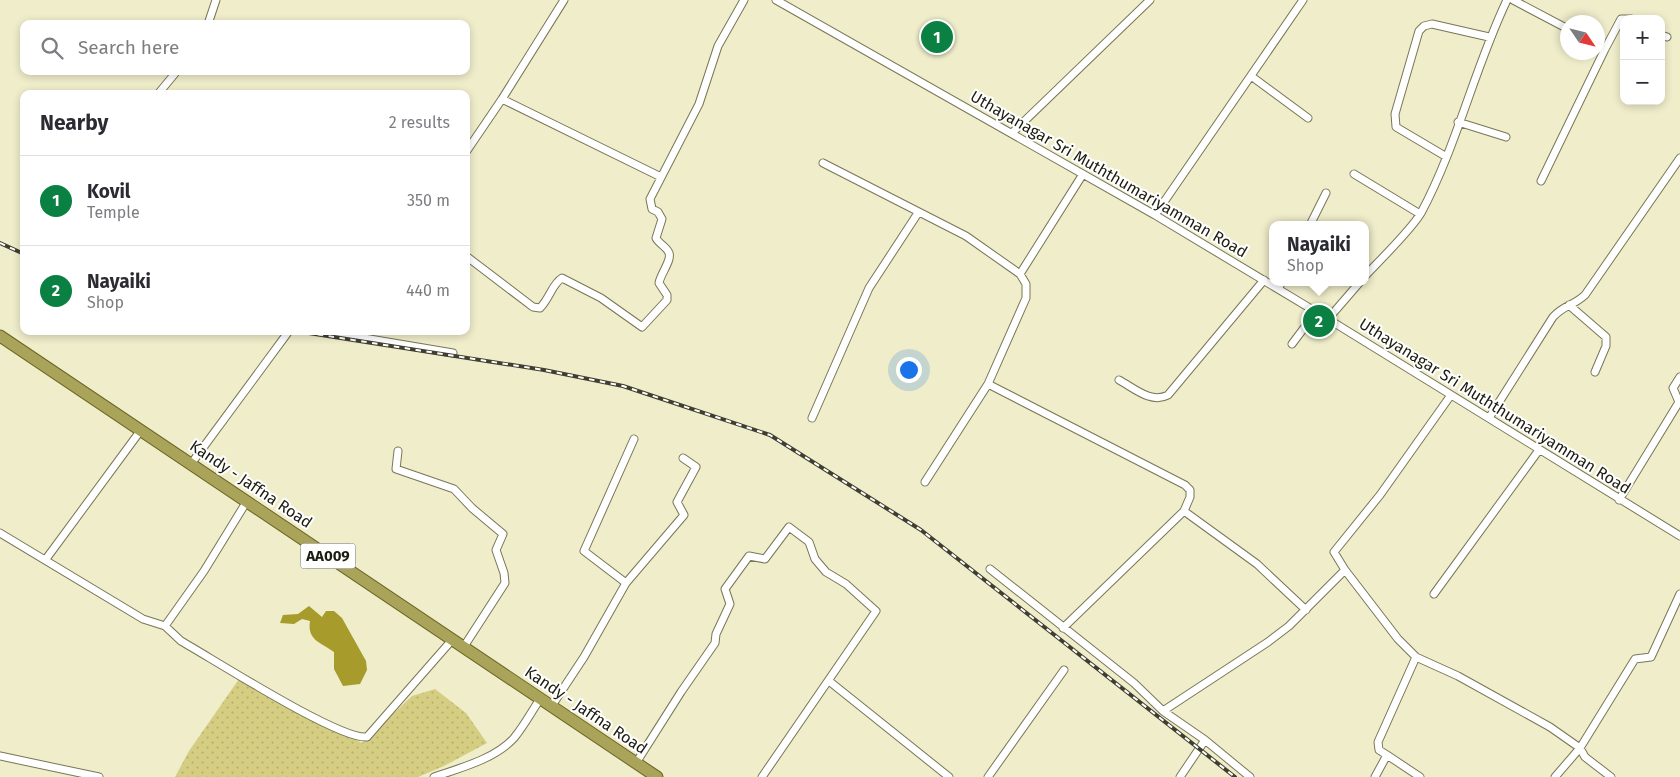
<!DOCTYPE html>
<meta charset="utf-8">
<style>
body{margin:0;font-family:"Fira Sans",sans-serif;background:#f2f2f3;color:#2b2b33}
.controls{position:absolute;right:15px;top:15px;display:grid;overflow:hidden;border-radius:10px;box-shadow:0 2px 8px #0003}
.controls button{width:45px;height:45px;display:grid;place-items:center;padding:0;border:0;border-bottom:1px solid #e1e1e2;background:#fff;color:#2b2b33;font:25px sans-serif}
.compass{position:absolute;left:1560px;top:15px;width:45px;height:45px;border-radius:50%;background:#fff;box-shadow:0 2px 8px #0003;rotate:125deg}
.you{position:absolute;left:908px;top:369px;width:18px;height:18px;margin:-12px;border:4px solid #fff;border-radius:50%;background:#1a73e8;box-shadow:0 0 0 8px #1a73e833}
.badge{display:grid;place-items:center;width:32px;height:32px;border-radius:50%;background:#0b8043;color:#fff;font-size:16px;font-weight:700}
.pin{position:absolute;translate:-50% -50%;border:2px solid #fff;box-shadow:0 1px 5px #0006}
.popup{position:absolute;left:1269px;top:221px;width:100px;height:65px;box-sizing:border-box;display:grid;place-content:center;border-radius:10px;background:#fff;filter:drop-shadow(0 1px 4px #0005);font-size:16px;white-space:nowrap;color:#7c7c81}
.popup b{font-size:19px;color:#2b2b33}
.popup::after{content:'';position:absolute;left:50%;top:100%;margin-left:-10px;border:10px solid transparent;border-top-color:#fff}
.list{margin:0;padding:0;list-style:none}
h2{display:flex;justify-content:space-between;align-items:center;height:65px;margin:0;padding:0 20px;font-size:21px}
h2 small{font-size:16px;font-weight:400;color:#7c7c81}
.list li{display:grid;grid-template-columns:32px 1fr auto;gap:15px;align-items:center;box-sizing:border-box;height:90px;padding:0 20px;border-top:1px solid #e1e1e2}
.list b{display:block;font-size:19px;white-space:nowrap}
.list p{margin:0;font-size:16px;white-space:nowrap;color:#7c7c81}
.list em{font-size:16px;font-style:normal;color:#7c7c81}
.icon{flex:none;width:28px;height:28px;fill:none;stroke:currentColor;stroke-width:2;stroke-linecap:round;stroke-linejoin:round}
.map{position:relative;flex:none;width:1680px;height:777px;overflow:hidden}
.search{position:absolute;background:#fff;box-shadow:0 2px 8px #0003;left:20px;top:20px;width:450px;height:55px;display:flex;align-items:center;gap:12px;box-sizing:border-box;padding:0 18px;border-radius:10px;color:#7c7c81;font-size:19px}
.panel{position:absolute;background:#fff;box-shadow:0 2px 8px #0003;left:20px;top:90px;width:450px;height:245px;border-radius:10px}
.map>svg:first-child{display:block}
.grass{fill:url(#grass-dots)}
.water{fill:#a69b2b}
.lines{fill:none;stroke-linecap:round;stroke-linejoin:round}
.minor-casing{stroke:#787657;stroke-width:9}
.trunk-casing{stroke:#6b6525;stroke-width:13}
.minor{stroke:#fff;stroke-width:7}
.trunk{stroke:#aaa35a;stroke-width:11}
.rail-casing{stroke:#403e2f;stroke-width:4}
.rail{stroke:#fff;stroke-width:2;stroke-dasharray:5.5;stroke-linecap:butt}
.labels{text-anchor:middle;dominant-baseline:central;stroke-width:4;stroke-linejoin:round;paint-order:stroke}
.shield{fill:#fff;stroke:#616058;stroke-width:1}
.shield-label{font-size:15px;font-weight:bold;fill:#1d1c10}
.street-label{font-size:16px;fill:#1d1c10;stroke:#fff}
</style>
<div class="map">
<svg width="1680" height="777" viewBox="0 0 1680 777">
<defs>
<pattern id="grass-dots" width="8" height="8" patternUnits="userSpaceOnUse" patternTransform="scale(1.25)"><rect width="8" height="8" fill="#d5ce82"/><path d="M2 2h.1M6 6h.1" fill="none" stroke="#b6b06f" stroke-width="1.8" stroke-linecap="round"/></pattern>
</defs>
<rect width="100%" height="100%" fill="#efedca"/>
<path class="grass" d="M239,679L362,743L412,696L435,689L466,713L487,743L444,766L418,777H175L189,751Z"/>
<path class="water" d="M309,606L322,617L326,611H334L342,618L366,661L367,670L360,684L343,686L334,669V652C320,642 307,640 310,621L302,619L294,624L280,623L283,615L298,614Z"/>
<g class="lines">
<defs>
<path id="minor" d="M776,0L1155,215L1328,319L1680,536
M1513,0L1568,29
M208,24L216,0
M1661,35L1667,37
M1598,45L1605,49L1621,19H1631
M1251,76L1308,118
M158,94L177,71
M502,99L661,177
M1458,122L1506,137
M1012,133L1150,0
M466,152L502,99L564,0
M1445,156L1396,127L1395,114L1419,31L1424,26L1432,24L1489,37
M823,163L966,236L1020,274L1026,284V298L988,384L925,482
M1354,174L1420,214
M1541,181L1605,49
M1155,215L1303,0
M1310,225L1326,193
M466,256L533,307L540,308C550,298 552,284 562,278L601,298L642,327L667,300V295L659,283C660,275 672,260 669,253C667,247 659,244 656,238L662,219L658,212L652,209L650,199L699,104L718,46L744,0
M1020,274L1083,174
M1365,276C1380,260 1411,230 1421,213C1457,146 1474,69 1507,0
M1278,289L1282,282
M1569,305L1606,337V346L1595,372
M1328,319L1360,282
M322,331L453,353
M1292,344L1316,312
M1119,380C1134,388 1151,404 1168,395L1264,280
M988,384L1185,485L1190,490V497L1184,511L1063,628
M812,418L869,288L918,213
M1489,418L1553,317C1564,305 1573,306 1585,295L1680,158
M398,451L396,469L454,489L472,508L503,534L496,550L504,573L505,583L463,648
M191,464L289,331
M1619,500L1679,402L1673,388L1680,377
M1184,511L1257,564L1306,610
M0,533L143,619L165,626L181,641C213,659 339,740 367,737L452,640
M46,559L141,430
M990,569L1134,683L1163,711L1205,740L1250,777
M1345,570L1398,639L1416,657L1458,676L1550,727L1580,748L1585,757L1611,777
M626,583L584,551L634,439
M1434,594L1539,450
M165,626L204,571L247,501
M829,681L949,777
M551,707L584,657L626,583L684,515L677,502L696,467L683,458
M1163,711L1268,642L1289,626L1345,570L1334,552L1380,495L1451,395
M1387,755L1420,777
M0,756L99,777
M636,763L681,692L715,643L716,634L730,604L725,589L749,556L765,559L789,527L809,542L815,559L826,572L846,584L876,611L762,777
M434,777C460,768 495,759 514,738C524,726 532,711 540,699
M988,777L1064,670
M1180,777L1205,740
M1375,777L1387,755L1379,750L1378,742L1416,657
M1555,777L1580,748L1635,659L1651,657L1680,594"/>
<path id="trunk" d="M0,336L657,777"/>
</defs>
<use href="#minor" class="minor-casing"/>
<use href="#trunk" class="trunk-casing"/>
<use href="#minor" class="minor"/>
<use href="#trunk" class="trunk"/>
<defs>
<path id="rail" d="M0,243L24,254
M296,331L544,370L623,386L770,435L921,530L1235,777"/>
</defs>
<use href="#rail" class="rail-casing"/>
<use href="#rail" class="rail"/>
</g>
<g class="labels">
<rect class="shield" x="300.5" y="543.5" width="55" height="25" rx="4"/>
<g class="shield-label">
<text x="328" y="556">AA009</text>
</g>
<g class="street-label">
<text transform="translate(1109 174) rotate(30)">Uthayanagar Sri Muththumariyamman Road</text>
<text transform="translate(1495 406) rotate(32)">Uthayanagar Sri Muththumariyamman Road</text>
<text transform="translate(251 484) rotate(34)">Kandy - Jaffna Road</text>
<text transform="translate(586 710) rotate(34)">Kandy - Jaffna Road</text>
</g>
</g>
</svg>
<div class="controls">
<button>+</button>
<button>−</button>
</div>
<svg class="compass" viewBox="-18 -18 36 36"><path d="M0-13l5 13h-10z" fill="#e53935"/><path d="M0 13l5-13h-10z" fill="#7c7c81"/></svg>
<div class="you"></div>
<div class="pin badge" style="left:937px;top:37px">1</div>
<div class="pin badge" style="left:1319px;top:321px">2</div>
<div class="popup"><b>Nayaiki</b>Shop</div>
<div class="search"><svg class="icon" aria-label="search" viewBox="0 0 24 24"><circle cx="10" cy="10" r="6"/><path d="M15 15l6 6"/></svg>Search here</div>
<section class="panel">
<h2>Nearby<small>2 results</small></h2>
<ul class="list">
<li><span class="badge">1</span><div><b>Kovil</b><p>Temple</p></div><em>350 m</em></li>
<li><span class="badge">2</span><div><b>Nayaiki</b><p>Shop</p></div><em>440 m</em></li>
</ul>
</section>
</div>
